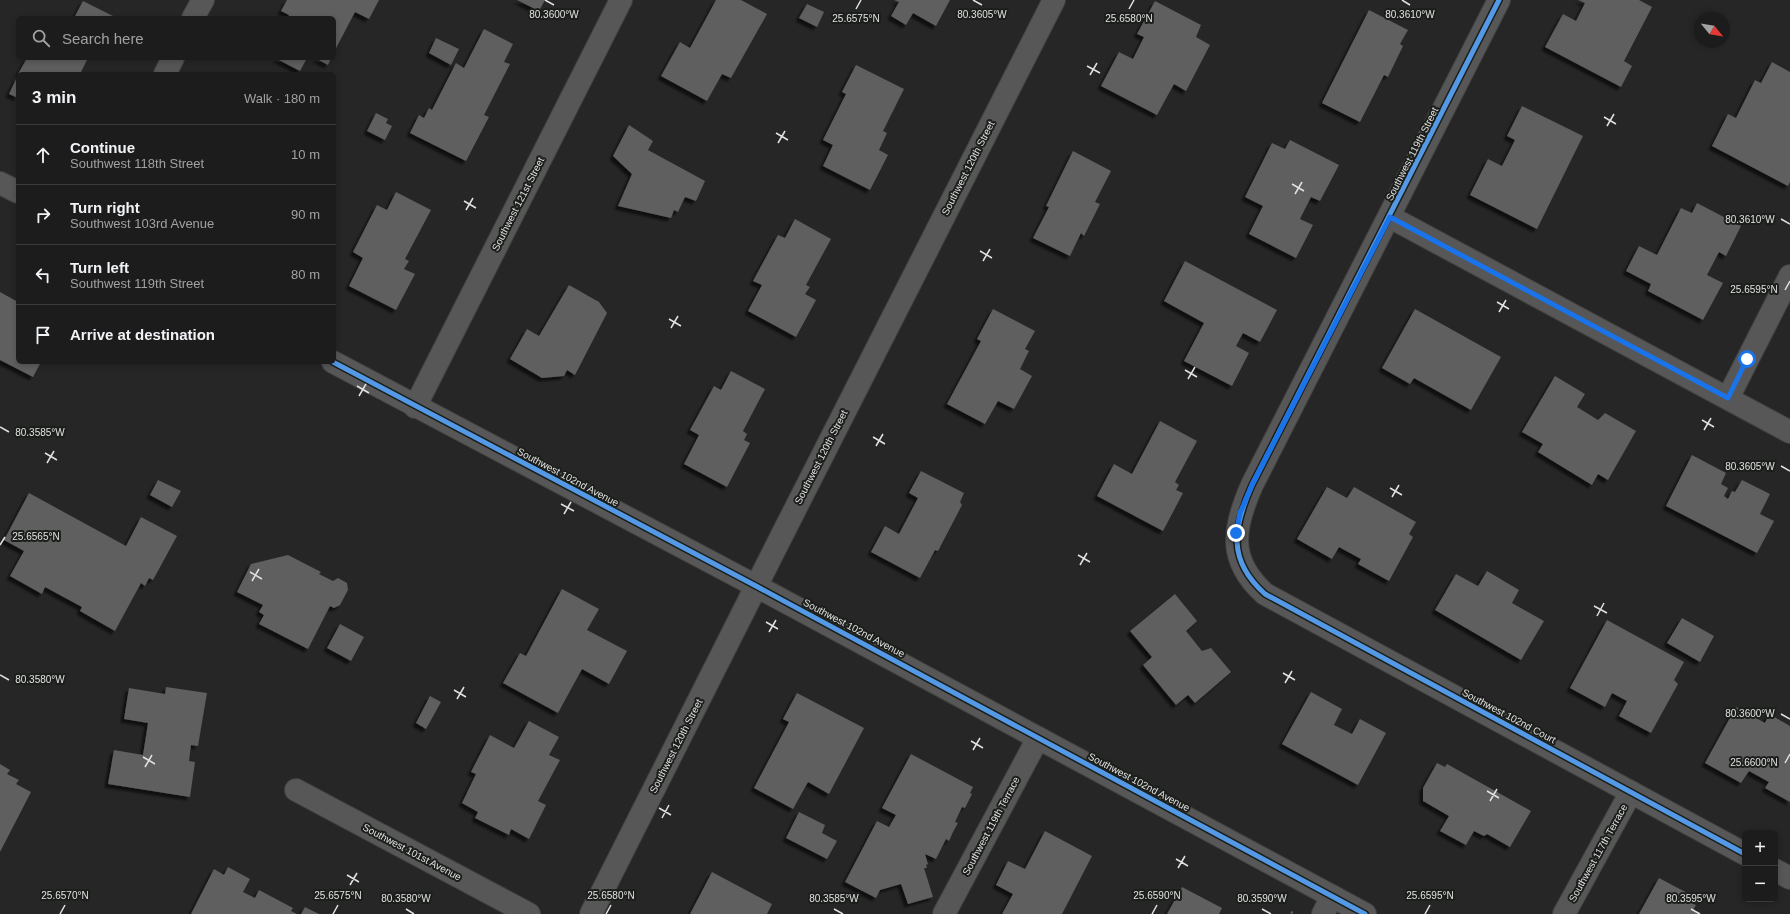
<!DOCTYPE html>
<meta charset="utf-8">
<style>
body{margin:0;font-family:Arial,sans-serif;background:#292929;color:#f1f3f6}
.controls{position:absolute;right:12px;bottom:12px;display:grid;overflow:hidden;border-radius:6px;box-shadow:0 2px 6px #0003}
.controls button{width:36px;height:36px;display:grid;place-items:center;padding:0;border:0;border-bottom:1px solid #3a3a3b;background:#1c1c1c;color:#f1f3f6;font:20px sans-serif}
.compass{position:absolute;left:1694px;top:12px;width:36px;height:36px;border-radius:50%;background:#1c1c1c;box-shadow:0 2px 6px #0003;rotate:120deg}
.stop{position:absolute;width:12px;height:12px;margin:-9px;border:3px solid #1a73e8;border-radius:50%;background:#fff}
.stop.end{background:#1a73e8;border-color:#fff;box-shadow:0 1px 4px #0008}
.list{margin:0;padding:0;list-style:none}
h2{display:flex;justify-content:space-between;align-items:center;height:52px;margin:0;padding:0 16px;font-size:17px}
h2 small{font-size:13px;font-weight:400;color:#a0a1a3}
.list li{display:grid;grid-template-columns:26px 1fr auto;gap:12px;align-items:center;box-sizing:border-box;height:60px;padding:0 16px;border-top:1px solid #3a3a3b}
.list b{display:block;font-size:15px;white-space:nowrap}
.list p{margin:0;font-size:13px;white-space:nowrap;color:#a0a1a3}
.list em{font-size:13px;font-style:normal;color:#a0a1a3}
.icon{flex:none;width:22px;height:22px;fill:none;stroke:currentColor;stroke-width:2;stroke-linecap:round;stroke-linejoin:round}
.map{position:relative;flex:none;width:1790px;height:914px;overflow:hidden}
.search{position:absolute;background:#1c1c1c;box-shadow:0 2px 6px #0003;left:16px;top:16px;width:320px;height:44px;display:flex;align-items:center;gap:10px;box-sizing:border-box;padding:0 14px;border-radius:6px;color:#a0a1a3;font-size:15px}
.panel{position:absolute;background:#1c1c1c;box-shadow:0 2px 6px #0003;left:16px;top:72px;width:320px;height:292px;border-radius:6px}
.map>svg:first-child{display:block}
.building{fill:#5e5e5e;filter:url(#shadow)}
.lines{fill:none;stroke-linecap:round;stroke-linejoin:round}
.street-casing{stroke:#414141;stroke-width:24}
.secondary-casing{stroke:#414141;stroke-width:24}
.path{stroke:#626262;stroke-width:2.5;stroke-dasharray:2 3;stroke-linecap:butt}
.street{stroke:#565756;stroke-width:22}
.secondary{stroke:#565756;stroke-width:22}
.cycleway-casing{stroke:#1b1e1b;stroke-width:8}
.cycleway{stroke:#5399e6;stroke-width:5}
.route{stroke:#1a73e8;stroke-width:5}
.ticks{fill:none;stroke:#e0e2e0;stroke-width:1.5}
.labels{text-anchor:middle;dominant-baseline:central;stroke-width:4;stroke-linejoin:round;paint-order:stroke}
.street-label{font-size:10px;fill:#e0e2e0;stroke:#1b1e1b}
.ticks-label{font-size:10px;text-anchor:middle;fill:#e0e2e0;stroke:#1b1e1b;stroke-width:4;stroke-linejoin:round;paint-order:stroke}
</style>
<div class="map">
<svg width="1790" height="914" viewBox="0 0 1790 914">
<defs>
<filter id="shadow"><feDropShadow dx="-3.5" dy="3.5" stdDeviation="1" flood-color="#0009"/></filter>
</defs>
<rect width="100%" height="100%" fill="#262626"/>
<path class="building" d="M287,0H379L369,19L355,12L334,52V18H288L289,15L281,11Z
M517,0H545L539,11Z
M716,0H741L767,14L731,78L722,74L707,101L661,76L680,42L690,48Z
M894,0H950L936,26L913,13L906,25L891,16L899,2Z
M1578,0H1639L1652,7L1624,61L1632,66L1621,87L1545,47L1563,14L1576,21L1585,3Z
M83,1L117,18H74Z
M1155,1L1201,25L1196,37L1210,45L1186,91L1174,84L1157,115L1101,86L1119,52L1133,59L1144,37L1137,34Z
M807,4L824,12L817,27L799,18Z
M1369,10L1408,30L1400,44L1403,46L1388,77L1384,75L1360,122L1322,103Z
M484,29L513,44L504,62L510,64L484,115L489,117L466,161L410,133L419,115L424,118L429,108L432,110L456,63L464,68Z
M436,38L459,49L451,65L429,53Z
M27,58H88L80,74H18Z
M275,58H307L300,71Z
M315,58H331L328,65Z
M1772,62L1790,72V182L1788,186L1712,146L1728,114L1736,118L1755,80L1761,83Z
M856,65L904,89L883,131L887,133L879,150L888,155L870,190L823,166L833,145L823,140L846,94L842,92Z
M18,75V98L9,94Z
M1522,106L1583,136L1537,229L1470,195L1488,159L1502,166L1515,140L1507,136Z
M376,113L388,119L386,123L392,126L385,140L367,131Z
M629,125L653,141L648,150L705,181L696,201L685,197L678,212L674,210L671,218L618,206L632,174L613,156Z
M1290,140L1339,165L1320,201L1311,197L1300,219L1313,225L1296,258L1249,234L1263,206L1245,197L1272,143L1285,149Z
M1073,151L1111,171L1095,202L1100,204L1084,236L1081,233L1070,256L1033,238L1049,207L1046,206Z
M396,192L431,210L405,259L409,261L404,269L415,274L396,310L349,286L363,258L353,252L377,205L387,210Z
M1697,203L1741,226L1726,256L1719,252L1707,275L1723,283L1703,320L1648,291L1651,284L1626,271L1639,246L1657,255L1681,208L1692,213Z
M795,219L831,239L806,285L810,287L805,294L816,300L796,337L748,311L762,285L753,281L778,235L785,238Z
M1185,261L1277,310L1260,342L1243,333L1236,346L1249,353L1232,386L1184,361L1204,323L1164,301Z
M569,285L599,302L607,313L575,375L567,370L564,376L542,378L510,359L527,329L539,336Z
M0,292L18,302V362H41L33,377L0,360Z
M993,309L1035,331L1025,349L1029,351L1020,369L1032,376L1014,409L998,401L985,424L947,404L981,341L977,339Z
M1415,309L1501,357L1471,410L1414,378L1410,384L1382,368Z
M731,371L765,389L743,431L747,434L744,440L750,443L727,487L684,464L699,435L690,430L714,386L721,390Z
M1555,376L1585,394L1577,407L1598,420L1605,413L1636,431L1608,480L1598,474L1592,485L1538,452L1543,444L1522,432Z
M1160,421L1197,441L1175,482L1179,485L1176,490L1183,493L1163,531L1097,496L1114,464L1132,474Z
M1692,455L1726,473L1721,484L1728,488L1724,496L1728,499L1732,491L1735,492L1742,480L1770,494L1760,514L1774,521L1757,553L1666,506Z
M921,471L964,493L960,502L962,505L938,551L935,550L920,578L871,552L885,526L899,534L918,498L909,493Z
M158,480L181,491L172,507L150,495Z
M1327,487L1347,498L1354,487L1416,522L1409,534L1413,537L1389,581L1358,564L1361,559L1339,547L1332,559L1297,539Z
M29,493L126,546L141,517L177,536L153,580L149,578L145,586L141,583L115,631L80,611L82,607L45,587L42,594L10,576L24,551L4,540Z
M288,555L321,572L319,574L333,581L338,578L347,583L348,590L340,605L334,608L330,606L308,649L259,624L264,615L259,612L263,605L237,592L251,564Z
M1487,571L1519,590L1512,603L1544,621L1521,660L1435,610L1456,574L1478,586Z
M562,589L599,609L587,630L627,651L609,684L582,669L558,713L503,683L520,653L526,656Z
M1175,594L1197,621L1186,631L1202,651L1211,648L1231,672L1195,703L1188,695L1176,705L1143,665L1152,657L1130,631Z
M1682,618L1714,636L1700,662L1667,643Z
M1607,620L1684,662L1674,680L1678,684L1651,733L1619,716L1627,701L1612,693L1605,707L1570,688Z
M340,624L364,637L351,661L327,648Z
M166,687L207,693L198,746L191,745L189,761L195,762L190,797L108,784L114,750L143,755L148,723L124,719L129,688L165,694Z
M1311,692L1342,709L1334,725L1352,734L1360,719L1386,733L1358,785L1282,744Z
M797,693L864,728L829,794L808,782L793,809L754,788L789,722L783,719Z
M430,696L441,702L426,729L416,723Z
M1736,707L1765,723L1769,714L1790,726V802L1765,788L1769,782L1749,771L1741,783L1705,763Z
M529,721L559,737L549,755L560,760L538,801L546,805L529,839L511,829L509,835L475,818L478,812L462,803L476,774L471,772L490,735L514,748Z
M911,754L973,787L970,793L972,794L965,808L962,807L955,822L958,823L953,832L949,841L946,839L936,859L925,854L928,864L926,865L927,868H924L933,897L908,904L901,884L880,890L876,898L845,882L877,821L889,827L896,815L882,808Z
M1437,763L1445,767L1447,764L1531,811L1510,847L1487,834L1484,836L1474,831L1466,845L1440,831L1449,816L1423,801V788Z
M0,764L10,770L7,774L19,780L16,784L31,792L0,852Z
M799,812L825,825L822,833L837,841L827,859L786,838Z
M1045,831L1092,856L1062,914H1002L1013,894L996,885L1008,861L1025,869Z
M228,867L250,879L243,892L255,898L259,890L293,908L291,911L297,914H191L214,869L224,875Z
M712,872L772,904L767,914H690Z
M1659,878L1693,896L1689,902L1696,905L1693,910L1700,914H1639Z
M1182,887L1222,908L1219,914H1167Z
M305,907L319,914H301Z"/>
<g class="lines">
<defs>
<path id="street" d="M1499,0L1252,485C1233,528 1227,560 1265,594L1745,854
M193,18L203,0
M165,74L173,58
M1390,217L1790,432
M1728,398L1790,276
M415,407L621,0
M296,790L529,914
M1775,870L1790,878
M944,914L1038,738
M1323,914L1332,896
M1564,914L1631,792"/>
<path id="secondary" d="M0,183L18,192
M333,362L756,586L1365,914
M591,914L781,537L1054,0"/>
</defs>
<use href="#street" class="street-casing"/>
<use href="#secondary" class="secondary-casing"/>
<path class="path" d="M1291,912L1294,914"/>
<use href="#street" class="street"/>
<use href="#secondary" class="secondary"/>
<defs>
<path id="cycleway" d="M1499,0L1252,485C1233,528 1227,560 1265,594L1745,854
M333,362L756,586L1365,914"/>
</defs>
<use href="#cycleway" class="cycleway-casing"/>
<use href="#cycleway" class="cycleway"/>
</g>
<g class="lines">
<path class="route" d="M1236,533L1240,513L1252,485L1390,217L1728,398L1747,359"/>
</g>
<path class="ticks" d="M545,0L554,5M973,0L982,5M1402,0L1410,5M856,9L861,0M1129,9L1134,0M1087,66L1100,73M1090,75L1097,63M1604,117L1616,124M1607,126L1614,114M776,133L788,140M778,143L785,131M1292,184L1304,191M1295,194L1302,182M464,201L476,208M466,210L473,198M1781,219L1790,224M980,251L992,258M983,261L990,249M1785,290L1790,281M1497,302L1509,309M1499,312L1506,300M669,319L681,326M671,328L678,316M1185,370L1197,377M1188,379L1195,367M357,386L369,393M359,396L366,384M1702,420L1714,427M0,427L9,432M1704,430L1711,418M873,437L885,444M876,446L883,434M45,453L57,460M47,463L54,451M1781,466L1790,471M1390,488L1402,495M1392,497L1399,485M561,504L574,511M564,514L571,502M0,545L5,537M1078,555L1090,562M1080,565L1087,553M250,572L262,579M252,581L259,569M1594,606L1607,613M1597,616L1604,603M766,622L778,629M769,632L776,620M1283,673L1295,680M0,675L9,680M1285,683L1292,671M454,690L466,697M457,699L464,687M1781,714L1790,719M971,741L983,748M973,750L980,738M143,757L155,764M1785,763L1790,754M145,767L152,755M1487,791L1499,798M1490,801L1497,789M659,808L671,815M662,818L669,805M1176,859L1188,866M1178,868L1185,856M347,875L359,882M350,885L357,873M406,909L414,914M834,909L843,914M1262,909L1271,914M1691,909L1700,914M60,914L65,905M333,914L338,905M606,914L611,905M1152,914L1157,905M1425,914L1430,905"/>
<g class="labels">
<g class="street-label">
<text transform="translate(1412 154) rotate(-63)">Southwest 119th Street</text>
<text transform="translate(968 168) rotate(-63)">Southwest 120th Street</text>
<text transform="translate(518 204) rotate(-63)">Southwest 121st Street</text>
<text transform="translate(821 457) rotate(-63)">Southwest 120th Street</text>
<text transform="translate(568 477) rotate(28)">Southwest 102nd Avenue</text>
<text transform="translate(854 628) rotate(28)">Southwest 102nd Avenue</text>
<text transform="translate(1509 716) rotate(28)">Southwest 102nd Court</text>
<text transform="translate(676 746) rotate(-63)">Southwest 120th Street</text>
<text transform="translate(1139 782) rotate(28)">Southwest 102nd Avenue</text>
<text transform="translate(991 826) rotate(-62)">Southwest 119th Terrace</text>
<text transform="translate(412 852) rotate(28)">Southwest 101st Avenue</text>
<text transform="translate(1598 853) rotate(-61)">Southwest 117th Terrace</text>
</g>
</g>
<g class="ticks-label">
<text x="1410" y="18">80.3610°W</text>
<text x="982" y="18">80.3605°W</text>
<text x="554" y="18">80.3600°W</text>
<text x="856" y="22">25.6575°N</text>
<text x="1129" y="22">25.6580°N</text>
<text x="1750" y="223">80.3610°W</text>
<text x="1754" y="293">25.6595°N</text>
<text x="40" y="436">80.3585°W</text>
<text x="1750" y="470">80.3605°W</text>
<text x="36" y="540">25.6565°N</text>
<text x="40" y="683">80.3580°W</text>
<text x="1750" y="717">80.3600°W</text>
<text x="1754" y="766">25.6600°N</text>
<text x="65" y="899">25.6570°N</text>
<text x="338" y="899">25.6575°N</text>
<text x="611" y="899">25.6580°N</text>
<text x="1157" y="899">25.6590°N</text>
<text x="1430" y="899">25.6595°N</text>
<text x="406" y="902">80.3580°W</text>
<text x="834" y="902">80.3585°W</text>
<text x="1262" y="902">80.3590°W</text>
<text x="1691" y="902">80.3595°W</text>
</g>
</svg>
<div class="controls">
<button>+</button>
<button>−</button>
</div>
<svg class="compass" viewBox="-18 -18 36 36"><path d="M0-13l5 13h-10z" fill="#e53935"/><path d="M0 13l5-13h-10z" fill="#a0a1a3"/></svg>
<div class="stop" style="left:1747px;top:359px"></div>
<div class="stop end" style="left:1236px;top:533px"></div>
<div class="search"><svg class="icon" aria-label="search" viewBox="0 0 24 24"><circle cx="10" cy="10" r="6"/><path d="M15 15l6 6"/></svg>Search here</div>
<section class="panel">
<h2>3 min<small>Walk · 180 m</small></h2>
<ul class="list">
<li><svg class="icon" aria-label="ahead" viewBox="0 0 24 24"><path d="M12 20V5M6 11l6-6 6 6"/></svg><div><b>Continue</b><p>Southwest 118th Street</p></div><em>10 m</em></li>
<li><svg class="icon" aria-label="right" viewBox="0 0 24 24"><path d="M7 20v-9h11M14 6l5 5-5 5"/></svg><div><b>Turn right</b><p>Southwest 103rd Avenue</p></div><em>90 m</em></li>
<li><svg class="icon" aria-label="left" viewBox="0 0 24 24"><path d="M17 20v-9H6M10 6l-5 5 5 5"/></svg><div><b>Turn left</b><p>Southwest 119th Street</p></div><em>80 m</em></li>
<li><svg class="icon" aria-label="arrive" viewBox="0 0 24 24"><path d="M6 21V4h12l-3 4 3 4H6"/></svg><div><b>Arrive at destination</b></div></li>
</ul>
</section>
</div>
